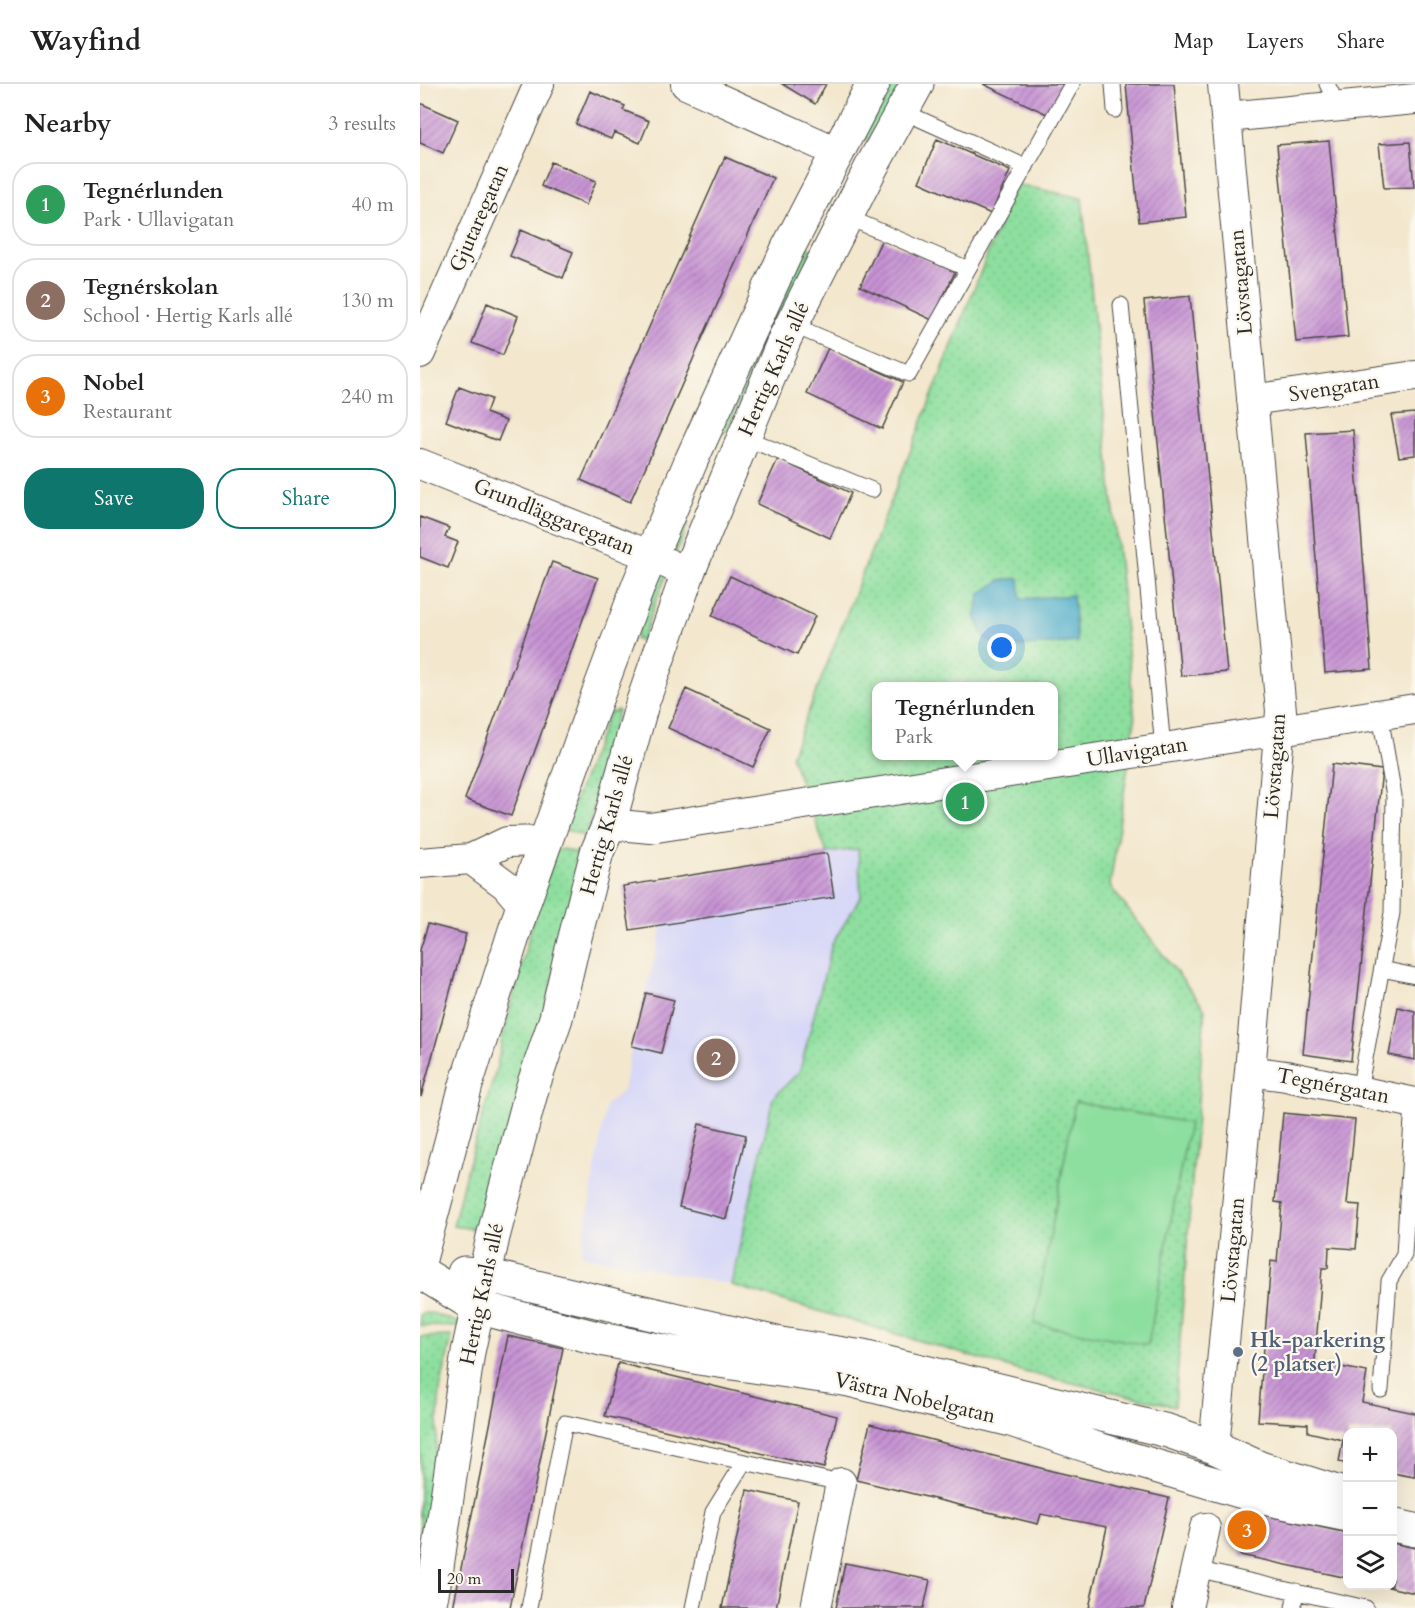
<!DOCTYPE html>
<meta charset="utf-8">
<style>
body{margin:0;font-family:Cardo,serif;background:#f2f2f2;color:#222}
.controls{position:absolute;right:18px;bottom:18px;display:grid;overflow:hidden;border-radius:12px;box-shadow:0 6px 24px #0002}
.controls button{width:54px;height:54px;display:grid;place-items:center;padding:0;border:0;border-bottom:2px solid #e0e0e0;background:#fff;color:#222;font:30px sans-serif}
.scale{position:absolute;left:18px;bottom:15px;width:76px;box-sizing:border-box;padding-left:6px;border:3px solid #2b2b2b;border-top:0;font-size:16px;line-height:21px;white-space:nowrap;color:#2b2b2b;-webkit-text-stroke:4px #fbf7ec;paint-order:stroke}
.you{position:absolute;left:582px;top:564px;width:21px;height:21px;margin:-15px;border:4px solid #fff;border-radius:50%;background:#1a73e8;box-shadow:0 0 0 9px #1a73e833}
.badge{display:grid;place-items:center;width:39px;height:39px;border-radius:50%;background:#0f766e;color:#fff;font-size:20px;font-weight:700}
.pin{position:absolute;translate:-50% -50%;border:3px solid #fff;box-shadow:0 2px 6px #0006}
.popup{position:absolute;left:452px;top:598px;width:186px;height:78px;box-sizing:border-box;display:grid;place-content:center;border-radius:12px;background:#fff;filter:drop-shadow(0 2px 4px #0005);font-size:20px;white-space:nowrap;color:#767676}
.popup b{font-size:22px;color:#222}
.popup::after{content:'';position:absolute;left:50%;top:100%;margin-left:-12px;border:12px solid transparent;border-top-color:#fff}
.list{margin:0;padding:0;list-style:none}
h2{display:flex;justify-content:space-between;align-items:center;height:78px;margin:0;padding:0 24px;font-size:26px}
h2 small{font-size:20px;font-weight:400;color:#767676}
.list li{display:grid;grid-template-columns:39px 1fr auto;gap:18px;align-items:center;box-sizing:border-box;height:84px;margin:0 12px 12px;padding:0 12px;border:2px solid #e0e0e0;border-radius:24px}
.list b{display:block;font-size:22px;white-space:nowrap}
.list p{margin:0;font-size:20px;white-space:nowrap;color:#767676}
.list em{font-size:20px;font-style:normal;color:#767676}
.actions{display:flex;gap:12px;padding:18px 24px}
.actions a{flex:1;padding:14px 0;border:2px solid #0f766e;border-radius:24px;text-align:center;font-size:21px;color:#0f766e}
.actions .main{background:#0f766e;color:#fff}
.icon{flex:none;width:33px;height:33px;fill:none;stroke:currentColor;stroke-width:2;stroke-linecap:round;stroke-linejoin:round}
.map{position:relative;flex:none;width:995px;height:1524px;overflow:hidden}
header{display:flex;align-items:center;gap:36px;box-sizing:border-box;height:84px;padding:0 30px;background:#fff;border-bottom:2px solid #e0e0e0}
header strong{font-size:28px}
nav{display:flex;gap:33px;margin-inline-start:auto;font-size:21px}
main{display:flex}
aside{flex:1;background:#fff}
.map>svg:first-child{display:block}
.built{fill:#d7d7f8}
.grass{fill:url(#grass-dots);stroke:#5c8565;stroke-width:1.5;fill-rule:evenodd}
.pitch{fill:#8ddf9f;stroke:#5c8565;stroke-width:1.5}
.water{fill:#4aabc9;stroke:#3a6b7a;stroke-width:1.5}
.building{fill:url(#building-hatch)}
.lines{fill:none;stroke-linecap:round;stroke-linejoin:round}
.service-casing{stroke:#494743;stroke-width:17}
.minor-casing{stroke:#494743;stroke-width:32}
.secondary-casing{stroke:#494743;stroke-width:35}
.service{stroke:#fff;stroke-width:15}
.minor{stroke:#fff;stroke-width:30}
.secondary{stroke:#fff;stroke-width:33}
.service-dot{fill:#5c6f8a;stroke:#fbf7ec;stroke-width:2}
.labels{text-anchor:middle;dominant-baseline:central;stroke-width:4.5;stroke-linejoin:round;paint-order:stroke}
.street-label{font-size:21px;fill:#2b2b2b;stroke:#fbf7ec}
.service-label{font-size:21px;font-weight:bold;fill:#4e5e75;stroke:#fbf7ec;text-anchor:start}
</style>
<header>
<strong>Wayfind</strong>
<nav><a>Map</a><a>Layers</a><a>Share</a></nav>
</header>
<main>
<aside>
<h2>Nearby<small>3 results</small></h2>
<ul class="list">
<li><span class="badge" style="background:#2e9e5b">1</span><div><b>Tegnérlunden</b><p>Park · Ullavigatan</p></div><em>40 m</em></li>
<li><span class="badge" style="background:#8d6e63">2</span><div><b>Tegnérskolan</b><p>School · Hertig Karls allé</p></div><em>130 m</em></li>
<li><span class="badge" style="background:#e8710a">3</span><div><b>Nobel</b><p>Restaurant</p></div><em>240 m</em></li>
</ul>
<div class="actions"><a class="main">Save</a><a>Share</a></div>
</aside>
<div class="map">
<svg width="995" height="1524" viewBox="0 0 995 1524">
<defs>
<pattern id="grass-dots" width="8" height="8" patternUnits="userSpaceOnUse" patternTransform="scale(1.5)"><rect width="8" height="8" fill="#8ddf9f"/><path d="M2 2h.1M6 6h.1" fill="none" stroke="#7ac089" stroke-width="1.8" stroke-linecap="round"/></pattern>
<pattern id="building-hatch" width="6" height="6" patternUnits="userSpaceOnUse" patternTransform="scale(1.5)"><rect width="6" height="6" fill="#c793d4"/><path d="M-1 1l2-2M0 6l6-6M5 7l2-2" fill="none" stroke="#a278ac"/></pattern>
</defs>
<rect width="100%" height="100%" fill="#fbf7ec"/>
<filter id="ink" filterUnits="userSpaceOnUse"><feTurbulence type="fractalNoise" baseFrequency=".0167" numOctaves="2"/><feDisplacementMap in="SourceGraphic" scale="12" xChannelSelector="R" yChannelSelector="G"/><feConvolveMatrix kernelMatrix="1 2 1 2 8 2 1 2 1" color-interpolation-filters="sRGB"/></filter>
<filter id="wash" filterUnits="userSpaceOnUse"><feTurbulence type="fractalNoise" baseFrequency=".008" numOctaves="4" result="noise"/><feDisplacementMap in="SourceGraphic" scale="24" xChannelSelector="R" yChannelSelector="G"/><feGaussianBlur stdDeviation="1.35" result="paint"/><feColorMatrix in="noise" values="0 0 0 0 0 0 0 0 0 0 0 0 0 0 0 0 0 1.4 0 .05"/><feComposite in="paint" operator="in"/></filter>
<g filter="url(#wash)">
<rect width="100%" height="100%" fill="#f3e7cd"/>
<path class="built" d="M438,764L441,812L412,860L380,987L353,1014L311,1201L161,1171L186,1021L203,1007L212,962L243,841L210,846L203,802Z"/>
<path class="grass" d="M473,0H482L451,57L443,53Z
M595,100L662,114L715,636L690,802L785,925L755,1322L604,1288L311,1201L353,1014L380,987L412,860L441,812L438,765L407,769L371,672ZM456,602H634V672H456Z
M386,162L392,166L305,349L299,347Z
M262,436L268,440L234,522L222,557L215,555Z
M198,626L166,753L144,745L188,630Z
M143,765L156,769L160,775L130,907L61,1146L33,1142L44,1096L77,982L82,956L117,821L136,767Z
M3,1229H12L38,1238L41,1243L0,1242V1230Z
M32,1252L20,1306L11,1430L0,1484V1253Z"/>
<path class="pitch" d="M655,1018L769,1039L728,1261L614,1240Z"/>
<path class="water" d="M599,494L601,515L653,511L657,558L579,564L565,555L555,533L560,510L581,496Z"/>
<g id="blocks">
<path class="building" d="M362,0H406L395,20Z
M563,0H646L631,32Z
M706,0H754L766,133L719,138Z
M170,7L205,22L203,26L229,37L220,59L194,48L191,55L156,40Z
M0,19L38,36L23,69L0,59Z
M517,55L590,87L571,130L499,98Z
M909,57L928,253L876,258L857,61Z
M990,58L994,103L964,104L959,60Z
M305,73L353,94L210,418L161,396Z
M131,78L176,97L166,121L121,102Z
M101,146L153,168L143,194L90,172Z
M462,155L535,188L512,236L440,202Z
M770,212L807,588L761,592L724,217Z
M67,219L98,232L83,271L52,259Z
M408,264L483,298L462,345L387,310Z
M39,303L71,315L66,329L86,337L78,357L26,337Z
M995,329V371L979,373L971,331Z
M933,346L952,585L905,589L886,349Z
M358,375L431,409L410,454L337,420Z
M0,433L29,444L25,453L38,458L28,484L0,473Z
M132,478L178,494L91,732L45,715Z
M310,492L395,532L377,571L292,532Z
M266,605L351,644L333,683L248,644Z
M912,680L962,686L931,977L883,970Z
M407,769L414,813L210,846L203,802Z
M8,840L46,850L1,1013L0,866Z
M226,909L254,916L241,969L212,962Z
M978,923L995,927V976L969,971Z
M863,1029L935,1036L927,1120L940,1121L936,1165L909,1163L908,1184H902L894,1288L904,1290L906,1280L947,1288L942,1318L995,1329V1393L972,1389V1348H928V1380L919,1378L923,1356L888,1348V1340L838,1337L851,1177L857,1178L862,1119L855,1118Z
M279,1040L326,1051L306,1135L259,1123Z
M88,1252L143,1264L90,1524H33Z
M198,1279L417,1332L404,1384L185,1332Z
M450,1340L632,1387L749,1414L724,1524H669L687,1443L621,1430L618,1440L436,1396Z
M327,1406L378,1417L356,1524H302Z
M829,1428L928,1449V1494L820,1471Z
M972,1459L995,1464V1509L964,1502H972Z
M425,1479L510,1496L504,1524H416Z"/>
</g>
</g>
<g filter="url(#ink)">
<use href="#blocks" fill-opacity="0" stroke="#494743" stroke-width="1.5"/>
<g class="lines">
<defs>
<path id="service" d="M693,0L695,26
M907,0L918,22
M482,27L606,83
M427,133L548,185
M701,221L743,664
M372,241L489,290L652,0
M323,353L452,406
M962,885L995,892
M939,1007L972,829L974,712L960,631
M961,1306L969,1197L984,1171L993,1018
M776,1485L946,1524
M109,1524L145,1339L421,1399
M273,1524L293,1428L324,1378
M873,1524L876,1507"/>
<path id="minor" d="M266,0L419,69
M806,33L995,15
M0,269L119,0
M832,316L995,292
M0,380L231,472L268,489
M189,740L230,744L995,625
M51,775L86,801L103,821
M0,779L51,775L87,758L125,757
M830,987L866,992L995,1019
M794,1363L830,987L861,627L803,0
M396,1524L421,1399
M767,1524L785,1444"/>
<path id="secondary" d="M0,1175L46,1001L103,821L174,621L219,500L271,377L368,164L453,0
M0,1188L57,1223L185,1256L285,1275L429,1296L591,1336L668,1362L839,1413L928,1431
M44,1189L65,1191L361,1260L443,1273L748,1347L794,1363L840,1384L923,1410
M972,1441L995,1446
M9,1524L16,1490L48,1268L73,1153L112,1005L136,934L152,865L177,768L189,740L222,620L268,489L365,254L452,82L497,0"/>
</defs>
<use href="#service" class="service-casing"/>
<use href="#minor" class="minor-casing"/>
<use href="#secondary" class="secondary-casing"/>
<use href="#service" class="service"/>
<use href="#minor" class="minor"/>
<use href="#secondary" class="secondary"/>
</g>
</g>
<circle class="service-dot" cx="818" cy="1268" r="6"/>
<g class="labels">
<g class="street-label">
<text transform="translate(59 134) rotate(-66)">Gjutaregatan</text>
<text transform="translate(821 198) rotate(-95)">Lövstagatan</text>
<text transform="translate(354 285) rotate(-66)">Hertig Karls allé</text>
<text transform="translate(914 304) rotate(-9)">Svengatan</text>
<text transform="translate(134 433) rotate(22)">Grundläggaregatan</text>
<text transform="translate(717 668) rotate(-9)">Ullavigatan</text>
<text transform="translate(855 682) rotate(-86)">Lövstagatan</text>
<text transform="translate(187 741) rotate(-74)">Hertig Karls allé</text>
<text transform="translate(913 1002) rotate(11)">Tegnérgatan</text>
<text transform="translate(813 1166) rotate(-85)">Lövstagatan</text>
<text transform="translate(62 1210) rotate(-78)">Hertig Karls allé</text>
<text transform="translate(495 1314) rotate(13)">Västra Nobelgatan</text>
</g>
<g class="service-label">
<text x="830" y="1256">Hk-parkering<tspan x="830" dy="24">(2 platser)</tspan></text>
</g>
</g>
</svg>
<div class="controls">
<button>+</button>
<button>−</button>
<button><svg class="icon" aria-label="layers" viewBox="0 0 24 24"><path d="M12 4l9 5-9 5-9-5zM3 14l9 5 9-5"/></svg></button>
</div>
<div class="scale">20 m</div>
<div class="you"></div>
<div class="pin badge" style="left:545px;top:718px;background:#2e9e5b">1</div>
<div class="popup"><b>Tegnérlunden</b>Park</div>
<div class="pin badge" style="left:296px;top:974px;background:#8d6e63">2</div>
<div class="pin badge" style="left:827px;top:1446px;background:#e8710a">3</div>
</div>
</main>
